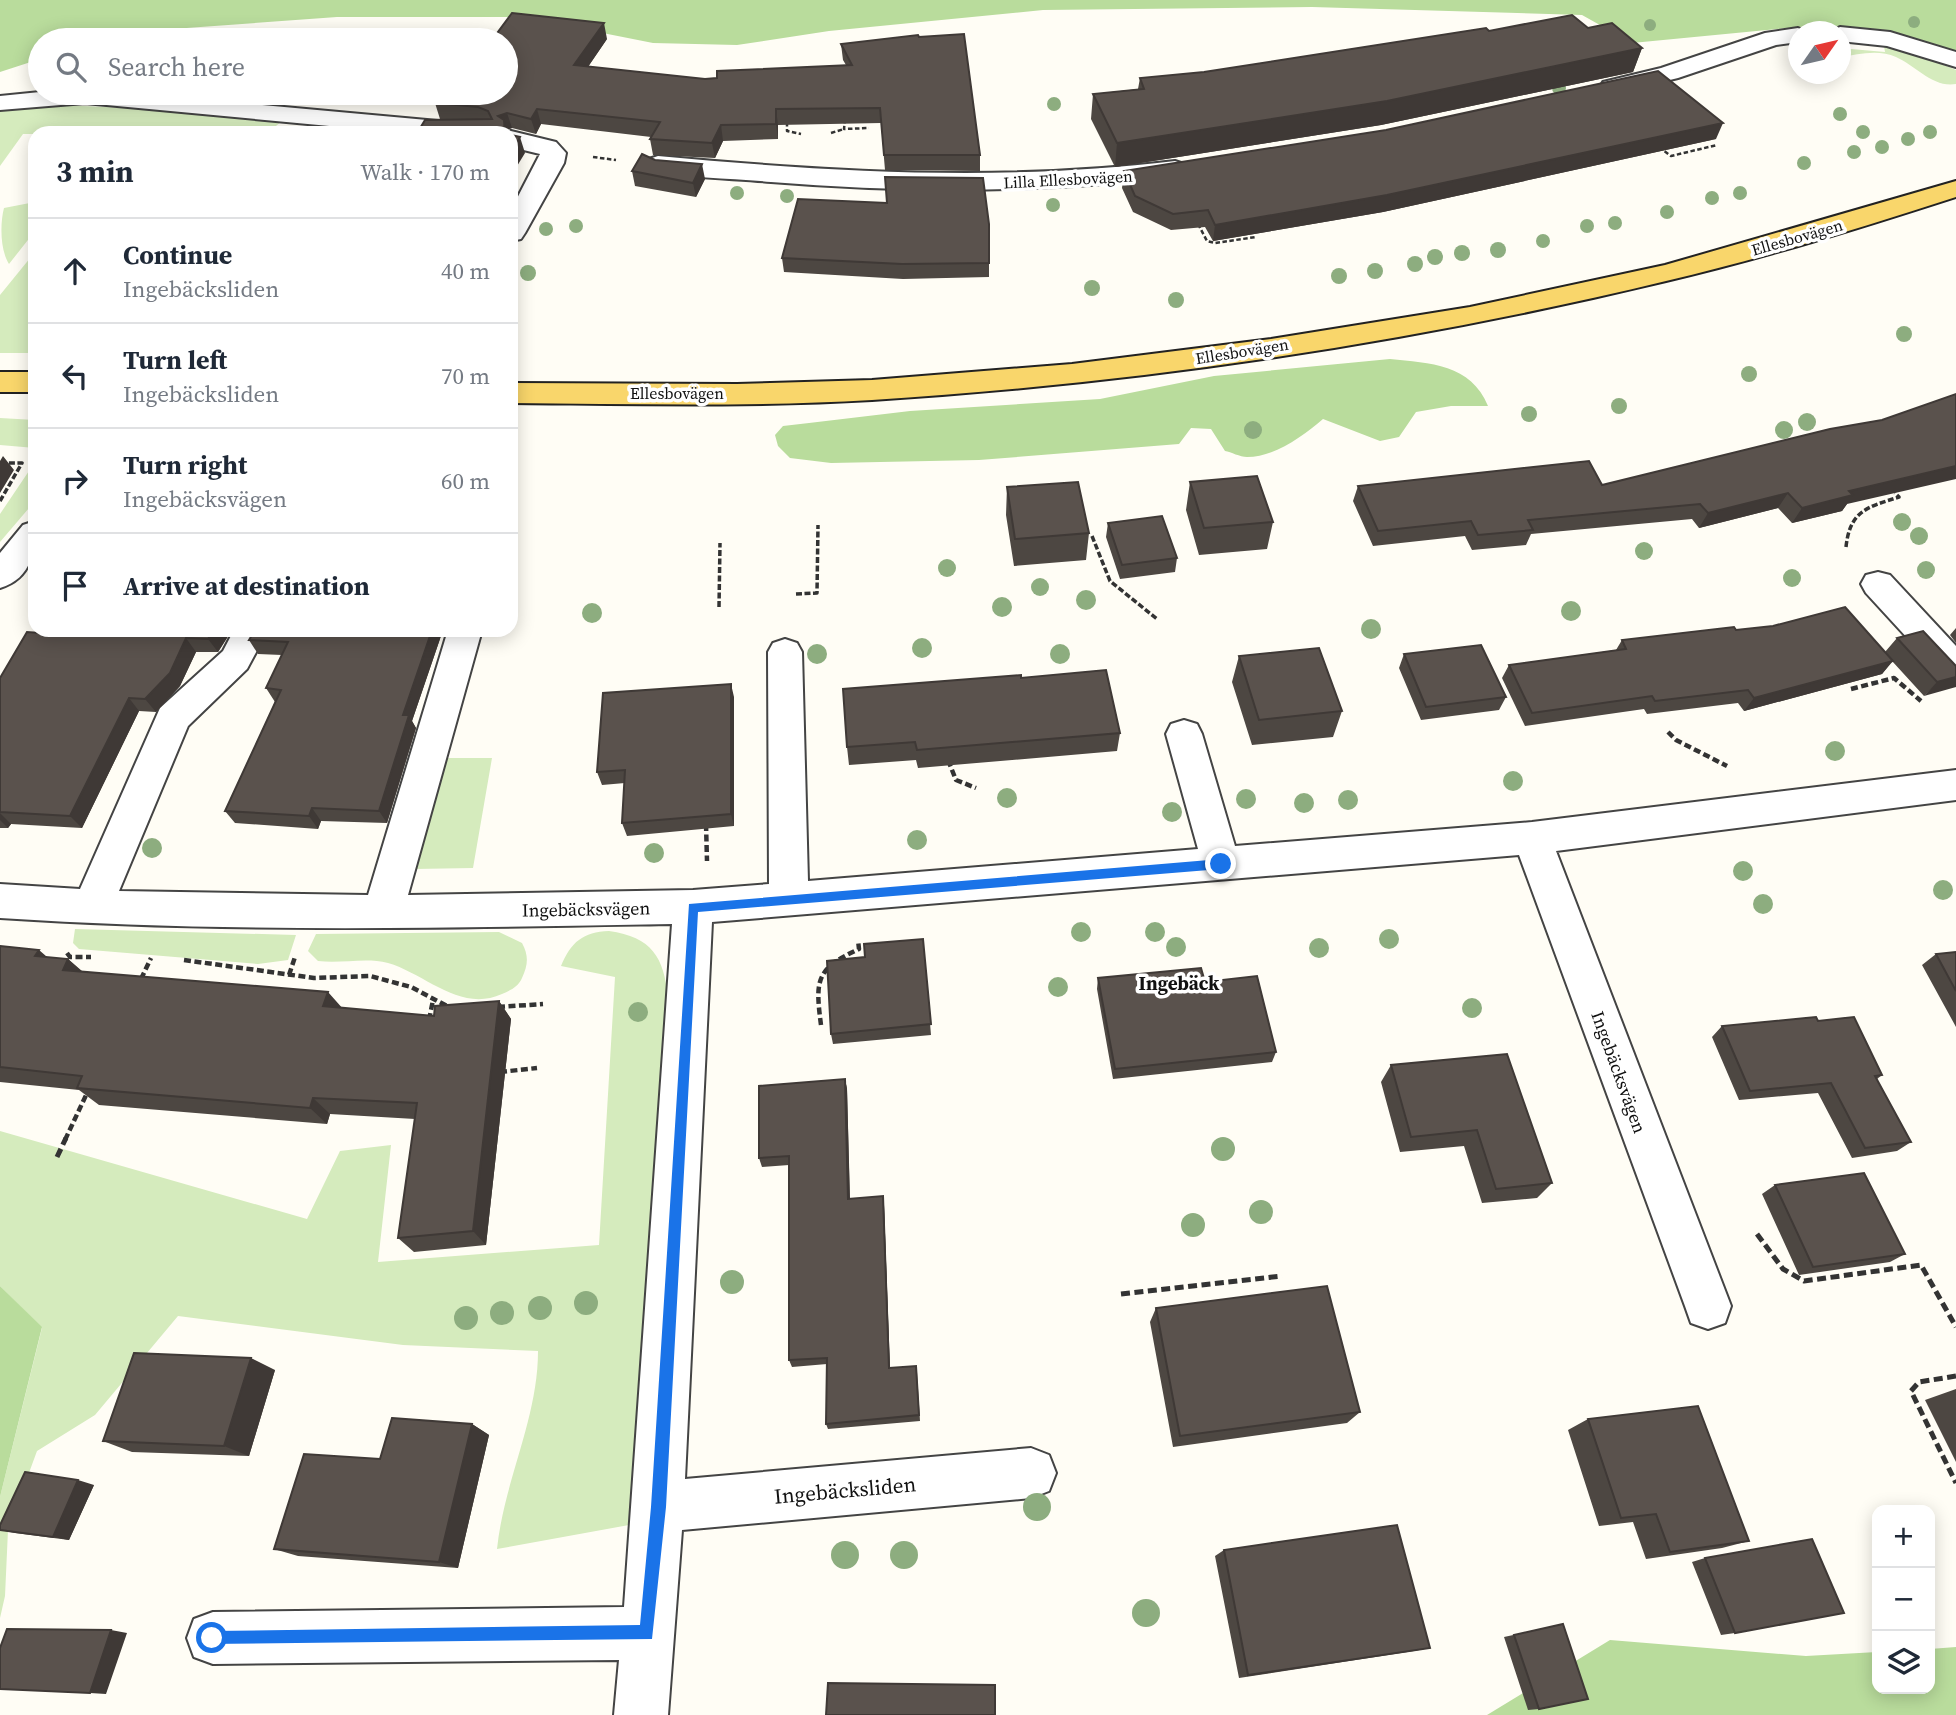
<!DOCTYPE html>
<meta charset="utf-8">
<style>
body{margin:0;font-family:"Source Serif 4",serif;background:#f2f2f3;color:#1f2937}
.controls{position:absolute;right:21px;bottom:21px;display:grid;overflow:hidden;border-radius:14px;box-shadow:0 4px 18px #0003}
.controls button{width:63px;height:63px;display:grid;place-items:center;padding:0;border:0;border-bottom:2px solid #e0e1e3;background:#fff;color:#1f2937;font:35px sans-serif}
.compass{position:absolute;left:1788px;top:21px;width:63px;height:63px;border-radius:50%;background:#fff;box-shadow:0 4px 18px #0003;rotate:56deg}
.stop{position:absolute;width:21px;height:21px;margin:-16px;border:5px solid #1a73e8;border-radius:50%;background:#fff}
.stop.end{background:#1a73e8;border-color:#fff;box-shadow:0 2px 7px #0008}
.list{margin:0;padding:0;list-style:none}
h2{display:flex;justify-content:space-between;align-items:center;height:91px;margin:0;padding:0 28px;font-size:30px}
h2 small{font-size:23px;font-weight:400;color:#747a83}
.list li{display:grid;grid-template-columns:46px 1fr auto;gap:21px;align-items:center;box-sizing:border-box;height:105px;padding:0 28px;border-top:2px solid #e0e1e3}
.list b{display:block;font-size:26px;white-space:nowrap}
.list p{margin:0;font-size:23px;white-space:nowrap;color:#747a83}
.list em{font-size:23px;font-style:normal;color:#747a83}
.icon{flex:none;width:38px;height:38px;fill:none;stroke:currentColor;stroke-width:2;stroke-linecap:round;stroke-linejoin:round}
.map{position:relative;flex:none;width:1956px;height:1715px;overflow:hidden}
.search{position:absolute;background:#fff;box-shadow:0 4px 18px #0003;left:28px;top:28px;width:490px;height:77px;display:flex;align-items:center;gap:18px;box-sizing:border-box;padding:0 24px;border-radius:38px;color:#747a83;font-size:26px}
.panel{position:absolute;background:#fff;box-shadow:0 4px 18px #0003;left:28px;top:126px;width:490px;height:511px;border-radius:21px}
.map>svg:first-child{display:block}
.green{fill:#d5ebbd}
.forest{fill:#b9dc9c}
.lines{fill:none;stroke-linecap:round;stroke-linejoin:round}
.minor-casing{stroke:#444;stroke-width:4}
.major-casing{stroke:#222;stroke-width:4}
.path-far3{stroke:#333;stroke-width:2.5;stroke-dasharray:4.5 2.5;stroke-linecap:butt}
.path-far2{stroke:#333;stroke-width:3.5;stroke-dasharray:6 2.5;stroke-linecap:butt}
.path-far1{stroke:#333;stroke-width:4.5;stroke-dasharray:7 3.5;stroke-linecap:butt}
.path{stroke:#333;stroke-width:5;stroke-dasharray:9 4.5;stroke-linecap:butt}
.minor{fill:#fff;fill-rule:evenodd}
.major{fill:#f9d66b;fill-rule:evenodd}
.tree{fill:#8dad7f}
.wall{fill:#4d4742}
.shaded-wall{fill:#3f3936}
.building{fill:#5a524d;stroke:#3f3936;stroke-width:2}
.route{fill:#1a73e8}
.labels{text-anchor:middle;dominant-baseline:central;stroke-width:7;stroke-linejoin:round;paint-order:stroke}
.far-street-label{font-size:16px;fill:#111;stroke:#fff}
.street-label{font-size:18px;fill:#111;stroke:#fff}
.neighbourhood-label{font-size:19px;font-weight:bold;fill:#111;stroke:#fff}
.near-street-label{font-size:21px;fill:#111;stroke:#fff}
</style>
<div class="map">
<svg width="1956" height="1715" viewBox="0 0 1956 1715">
<rect width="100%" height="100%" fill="#fffdf5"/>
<path class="green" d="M1884,46L1915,53L1956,70V84C1933,88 1916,66 1896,57C1879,49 1858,54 1841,57L1840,48L1885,52Z
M36,104L198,111L311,121L310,125L281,122L267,133L23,134L0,166V106Z
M35,202V231L9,264C0,250 0,223 4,208Z
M35,252V353H0V295Z
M0,418L35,420V448L0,445Z
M35,462V501L0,542V514Z
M446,758H492L473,868L415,869Z
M75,929L296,935L288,960L258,964L79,949L73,943Z
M609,931C652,937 664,957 668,998L638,1460L629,1525L497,1549C504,1481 538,1419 538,1351L403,1345L178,1316L95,1415L37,1451L8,1530L5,1596L0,1618V1497L42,1328L0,1286V1131L307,1219L340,1151L391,1145L378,1262L599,1245L615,977L561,966C571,942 583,932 609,931Z
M499,932L522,943C529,956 528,965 522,978C518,987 511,990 502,994C460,1013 426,974 388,963C365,957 342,964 318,961L308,951L316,934Z"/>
<path class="forest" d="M0,0H1956V52L1866,29L1788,28L1632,43L1582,15L1312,7L1043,10L829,31L737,45L653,43L522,17H337L117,33L96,40H40V59L0,72Z
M1390,359C1430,363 1471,364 1488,406H1451L1416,412L1399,437L1380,441L1323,419C1303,436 1275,457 1247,457C1240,457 1231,452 1225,451L1211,429L1191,428L1179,444L979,460L831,463L790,458L778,446L775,435L783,426L809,423L910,411L1100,399L1214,376Z
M0,1286L42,1327L0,1497Z
M1610,1640L1806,1656L1877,1652V1689H1930V1649L1956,1647V1715H1487Z"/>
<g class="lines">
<defs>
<path id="minor" d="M1840,27L1890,32L1956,52V67L1887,46L1840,41V32H1830Z
M1798,28L1807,32H1798V42L1776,45L1678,78L1612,94L1603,92L1600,87L1603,82L1661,68L1765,33Z
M40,92L130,93L482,125L491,128L495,133H404L365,129L361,133H335L340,127L85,103L0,110V96Z
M511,131L556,142L566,153L564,163L525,233L521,239L511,241V210L540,154L511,147V133H505Z
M658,156C831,172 1002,182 1175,161L1184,164L1188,169L1184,174L1175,177C1040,193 906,193 771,182C731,178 688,179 649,169L645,164L649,159Z
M35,521C35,550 33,578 0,588V553L23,525Z
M1878,572L1890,575L1956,646V682L1944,678L1866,593L1861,584L1866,575Z
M234,630H268L247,669L188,726L119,891L368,895L448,630H482L408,895L693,890L769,884L768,652L773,643L785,639L797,643L802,652L808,881L1198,849L1166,734L1171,724L1184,720L1197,724L1202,734L1235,846L1532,822L1956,770V800L1556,851L1731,1306L1725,1323L1708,1329L1691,1323L1685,1306L1519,855L712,922L685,1479L1031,1448L1049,1455L1056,1473L1049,1491L1031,1498L682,1530L668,1715H614L619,1660L213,1664L194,1657L187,1638L194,1619L213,1612L624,1607L672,924C448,928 224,933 0,918V884L80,889L160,708L223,651Z"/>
<path id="major" d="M1956,181V197C1860,228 1764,258 1666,281C1405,344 1139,383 872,400C752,407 631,404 511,403V383L737,384L872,380L1072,364L1271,339L1470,307L1665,265Z
M0,372H35V392H0Z"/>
</defs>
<use href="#minor" class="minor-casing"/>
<use href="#major" class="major-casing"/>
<path class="path-far3" d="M845,119L844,129L869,128
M787,122V131L801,134
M831,133L844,129
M1659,147L1671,156L1717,145
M593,157L616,160
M1198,224L1207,241L1215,243L1256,237"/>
<path class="path-far2" d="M0,501L22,463H4
M1092,536L1110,581L1157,619
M1846,547C1850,510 1868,507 1899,497L1895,493
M796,594L817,593L818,525
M719,607L720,543"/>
<path class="path-far1" d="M1851,689L1894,678L1921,701
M1668,732L1676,740L1727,766
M948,760L956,780L976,788
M706,824L707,861
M67,953L70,957H91
M184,960L314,978L370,976L411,987L447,1006
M289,975L295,957
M141,979L151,958
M498,1007L543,1004
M429,1020L433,1000
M821,1025C815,979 816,969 859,949L858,940
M500,1072L537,1068
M65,1140L88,1091"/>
<path class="path" d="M57,1157L66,1138
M1757,1234L1783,1269L1804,1281L1921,1265L1956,1327
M1121,1294L1282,1276
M1956,1376L1919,1382L1911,1391L1956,1483"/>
<use href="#minor" class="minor"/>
<use href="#major" class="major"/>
</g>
<g class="tree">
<circle cx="1914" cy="22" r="6"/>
<circle cx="1650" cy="25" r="6"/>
<circle cx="1559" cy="88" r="7"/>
<circle cx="1054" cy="104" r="7"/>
<circle cx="1840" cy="114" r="7"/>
<circle cx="1863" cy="132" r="7"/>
<circle cx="1930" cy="132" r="7"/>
<circle cx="1908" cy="139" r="7"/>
<circle cx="1882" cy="147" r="7"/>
<circle cx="1854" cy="152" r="7"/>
<circle cx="1804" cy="163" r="7"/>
<circle cx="737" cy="193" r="7"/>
<circle cx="1740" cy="193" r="7"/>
<circle cx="787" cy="196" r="7"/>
<circle cx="1712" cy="198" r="7"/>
<circle cx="1053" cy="205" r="7"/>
<circle cx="1667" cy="212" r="7"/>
<circle cx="1615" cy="223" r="7"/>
<circle cx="576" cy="226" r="7"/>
<circle cx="1587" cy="226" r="7"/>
<circle cx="546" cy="229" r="7"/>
<circle cx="1543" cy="241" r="7"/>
<circle cx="1498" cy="250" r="8"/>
<circle cx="1462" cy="253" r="8"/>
<circle cx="1435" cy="257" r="8"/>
<circle cx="1415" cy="264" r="8"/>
<circle cx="1375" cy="271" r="8"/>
<circle cx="528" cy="273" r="8"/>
<circle cx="1339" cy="276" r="8"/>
<circle cx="1092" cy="288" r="8"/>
<circle cx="1176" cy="300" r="8"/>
<circle cx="1904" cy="334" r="8"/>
<circle cx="1749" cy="374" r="8"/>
<circle cx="1619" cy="406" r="8"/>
<circle cx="1529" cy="414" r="8"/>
<circle cx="1807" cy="422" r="9"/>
<circle cx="1253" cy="430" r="9"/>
<circle cx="1784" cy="430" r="9"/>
<circle cx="1902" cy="522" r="9"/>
<circle cx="1919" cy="536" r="9"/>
<circle cx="1644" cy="551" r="9"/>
<circle cx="947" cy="568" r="9"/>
<circle cx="1926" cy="570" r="9"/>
<circle cx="1792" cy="578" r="9"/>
<circle cx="1040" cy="587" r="9"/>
<circle cx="1086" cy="600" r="10"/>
<circle cx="1002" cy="607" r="10"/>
<circle cx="1571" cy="611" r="10"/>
<circle cx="592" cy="613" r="10"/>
<circle cx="1371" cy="629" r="10"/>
<circle cx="922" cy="648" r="10"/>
<circle cx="817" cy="654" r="10"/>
<circle cx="1060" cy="654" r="10"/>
<circle cx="1835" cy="751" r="10"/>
<circle cx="1513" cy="781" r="10"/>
<circle cx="1007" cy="798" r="10"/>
<circle cx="1246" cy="799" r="10"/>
<circle cx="1348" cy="800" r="10"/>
<circle cx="1304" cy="803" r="10"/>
<circle cx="1172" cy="812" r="10"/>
<circle cx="917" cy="840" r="10"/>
<circle cx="152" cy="848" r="10"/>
<circle cx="654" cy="853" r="10"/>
<circle cx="1743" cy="871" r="10"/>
<circle cx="1943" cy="890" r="10"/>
<circle cx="1763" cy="904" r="10"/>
<circle cx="1081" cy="932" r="10"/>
<circle cx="1155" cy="932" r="10"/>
<circle cx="1389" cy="939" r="10"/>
<circle cx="1176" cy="947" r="10"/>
<circle cx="1319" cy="948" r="10"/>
<circle cx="1058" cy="987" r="10"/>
<circle cx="1472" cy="1008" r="10"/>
<circle cx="638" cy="1012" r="10"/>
<circle cx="1223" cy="1149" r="12"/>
<circle cx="1261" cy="1212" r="12"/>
<circle cx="1193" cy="1225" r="12"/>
<circle cx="732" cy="1282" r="12"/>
<circle cx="586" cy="1303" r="12"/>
<circle cx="540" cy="1308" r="12"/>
<circle cx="502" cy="1313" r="12"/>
<circle cx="466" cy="1318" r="12"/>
<circle cx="1037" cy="1507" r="14"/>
<circle cx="845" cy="1555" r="14"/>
<circle cx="904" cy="1555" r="14"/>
<circle cx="1146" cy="1613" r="14"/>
</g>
<path class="wall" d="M1588,28L1642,48L1633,72L1381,125L1115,167L1091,119L1093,94L1138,89L1140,78L1204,72L1489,31Z
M607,39L588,67L705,79L846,65L843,60L841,44L980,155V171L885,170L881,123L778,125V139L723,141L715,158L653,155L650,139L651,137L541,124L536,134L512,128L507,130H419L452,120L440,119L435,103Z
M1716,139L1383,212L1213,241L1205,227L1171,230L1133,212L1122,188L1124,171Z
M655,160L705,179L696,197L635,186L632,171Z
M989,224V277L903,279L784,272L782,258Z
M1830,429L1847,504L1842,511L1792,523L1778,508L1699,528L1692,519L1531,534L1526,545L1472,550L1465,536L1373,546L1353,501L1358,486L1602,485Z
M1190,482L1273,522L1267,549L1199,555L1186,510Z
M1007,487L1089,533L1086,560L1014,566L1006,515Z
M1108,523L1177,558L1175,572L1120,579L1106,537Z
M1956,628V643L1950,635Z
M57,630H232L218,652H196L180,686L156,712L139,711L82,828L11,824L8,828H0V678L55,634Z
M255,630H443L412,721L416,728L387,823L321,821L318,829L235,823L225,811L275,702L266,688L282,655L258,654L249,640Z
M1736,630L1885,652L1897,638L1956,666L1924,696L1892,661L1882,674L1744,711L1738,703L1647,714L1644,709L1525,726L1502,678L1509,665L1616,650L1622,640Z
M1404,654L1506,697L1499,710L1421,720L1399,668Z
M1239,656L1342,711L1333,737L1252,745L1232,682Z
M1021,678L1120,733L1117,751L918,768L916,760L849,765L847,747Z
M734,697V826L627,836L622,823L625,783L602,785L597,772Z
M923,939L931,1035L833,1044L831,1034L865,957Z
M0,946L48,958L68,959L82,971L342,1008L434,1016L499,1001L511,1019L486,1245L414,1252L398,1238L415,1119L330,1114L327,1124L99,1105L79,1090L0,1082Z
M1956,952V1027L1922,965L1936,954Z
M1098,978L1205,982L1276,1052L1272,1062L1113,1079L1097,989Z
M1818,1021L1882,1075L1877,1079L1911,1142L1897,1151L1852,1158L1818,1093L1739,1100L1712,1037L1722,1026Z
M1391,1065L1552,1183L1537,1198L1482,1203L1464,1146L1400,1152L1381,1082Z
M845,1079L847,1089L850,1199L883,1196L884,1205L890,1368L917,1372L920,1421L828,1429L826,1424L827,1364L792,1367L789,1360V1165L762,1167L759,1158Z
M1775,1185L1905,1254L1890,1262L1799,1275L1762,1194Z
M1156,1308L1360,1412L1347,1423L1173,1447L1150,1322Z
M275,1370L249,1456L132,1452L103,1441Z
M1956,1389V1462L1925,1400Z
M1588,1419L1749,1541L1722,1548L1646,1559L1633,1522L1599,1526L1568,1430Z
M472,1424L489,1435L458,1568L298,1556L274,1549L380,1459Z
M94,1485L69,1540L15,1533L0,1530Z
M1224,1550L1430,1648L1414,1651L1239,1678L1215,1556Z
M1705,1558L1735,1633L1721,1635L1692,1562Z
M1563,1624L1539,1709L1528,1710L1504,1637Z"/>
<path class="shaded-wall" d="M604,23L607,39L578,81L574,65Z
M1642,48L1633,72L1381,125L1115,167L1117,143Z
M537,109L541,124L536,134L531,119Z
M776,109L778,125V139L776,124Z
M507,113L512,128L507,130L508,133H504L498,116Z
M1723,123L1716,139L1383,212L1213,241L1215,225Z
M721,125L723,141L715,158L712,143Z
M520,137L525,153L511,176V153Z
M702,164L705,179L696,197L693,183Z
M3,456L14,470L0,493V461Z
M1956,466V479L1847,504L1842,511L1792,523L1802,508L1849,491Z
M1788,493L1778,508L1699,528L1708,513Z
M214,630H232L218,652L208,639Z
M432,630H443L412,721L416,728L387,823L379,811L403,715Z
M186,638L196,652L180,686L156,712L145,699Z
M1893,661L1882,674L1744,711L1754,698Z
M1956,677V687L1924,696L1937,682Z
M731,684L734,697V826L731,814Z
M129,698L139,711L82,828L70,816Z
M312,808L321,821L318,829L309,816Z
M0,813L11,824L8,828L0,820Z
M39,950L61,969L35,956Z
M68,959L89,978L63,970Z
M328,992L344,1010L323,1006Z
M499,1001L511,1019L486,1245L473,1231Z
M845,1079L847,1089L850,1207L848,1199Z
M313,1098L330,1114L327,1124L310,1108Z
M883,1196L884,1205L890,1375L889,1368Z
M251,1358L275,1370L249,1456L224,1446Z
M472,1424L489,1435L458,1568L439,1562Z
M78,1480L94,1485L69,1540L53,1537Z
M111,1630L127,1633L106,1694L90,1693Z"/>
<path class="building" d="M512,13L604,23L574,65L705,79L717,78V71L852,65L841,44L918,35L919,37L964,34L980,155H884L880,108L776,109V124L721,125L712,143L650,139L660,122L537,109L531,119L507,113L498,116L504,120L505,133H383L387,127L419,130L425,120L492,119L488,111L478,107L435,103L441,93H506V40H492Z
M1572,15L1588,28L1612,23L1642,48L1387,101L1117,143L1093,94L1144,89L1140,78L1204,72L1486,28L1489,31Z
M1658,71L1723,123L1387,195L1215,225L1208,210L1173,214L1135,196L1124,171L1386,130Z
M511,135L520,137L511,153Z
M642,154L655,160L702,164L693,183L632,171Z
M885,177L983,178L989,224V263L902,264L782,258L798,199L887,203Z
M1956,394V466L1849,491L1853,495L1802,508L1788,493L1708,513L1700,504L1528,520L1533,530L1478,535L1471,521L1378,531L1358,486L1589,461L1602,485L1830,429L1882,420Z
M1257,476L1273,522L1204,528L1190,482Z
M1078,482L1089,533L1015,539L1007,487Z
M1162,516L1177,558L1122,565L1108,523Z
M1845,607L1893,661L1754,698L1748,690L1655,701L1652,696L1532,713L1509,665L1626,649L1622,640L1734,627L1736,630L1773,626Z
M57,630H214L208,639L186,638L170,673L145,699L129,698L70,816L0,812V678L27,632L55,634Z
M255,630H432L403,715H409L379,811L312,808L309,816L225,811L281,690L266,688L288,642L249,640Z
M1923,631L1956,666V677L1937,682L1897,638Z
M1481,645L1506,697L1426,707L1404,654Z
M1319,648L1342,711L1259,720L1239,656Z
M1106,670L1120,733L917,750L915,742L847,747L843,689L1021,675V678Z
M731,684V814L622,823L625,770L597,772L603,693Z
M923,939L931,1024L831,1034L827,961L865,957L864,944Z
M0,946L39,950L35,956L68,959L63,970L328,992L323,1006L434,1016L435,1006L499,1001L473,1231L398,1238L417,1103L313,1098L310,1108L77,1088L82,1076L0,1067Z
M1956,952V991L1936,954Z
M1201,968L1205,982L1257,976L1276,1052L1115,1069L1098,978Z
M1816,1017L1818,1021L1854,1017L1882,1075L1875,1076L1911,1142L1865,1148L1831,1083L1750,1091L1722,1026Z
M1507,1054L1552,1183L1496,1189L1477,1130L1411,1137L1391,1065Z
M845,1079L848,1199L883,1196L889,1368L916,1366L919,1415L826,1424L827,1358L789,1360V1156L759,1158V1086Z
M1864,1173L1905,1254L1813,1267L1775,1185Z
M1327,1286L1360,1412L1180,1436L1156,1308Z
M134,1353L251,1358L224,1446L103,1441Z
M1698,1406L1749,1541L1670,1552L1656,1514L1621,1518L1588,1419Z
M392,1418L472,1424L439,1562L274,1549L304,1454L380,1459Z
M25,1472L78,1480L53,1537L0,1530V1525Z
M1397,1525L1430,1648L1248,1675L1224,1550Z
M1812,1539L1844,1613L1735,1633L1705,1558Z
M1563,1624L1588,1699L1539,1709L1514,1635Z
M7,1629L111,1630L90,1693L0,1689V1648Z
M828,1683L995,1685V1715H826Z"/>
<path class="route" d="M1221,859L1227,864L1221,869L698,912L666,1507L652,1639L207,1644L205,1638L212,1631L640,1625L651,1507L689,904Z"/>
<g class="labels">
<g class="far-street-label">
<text transform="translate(1068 179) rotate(-3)">Lilla Ellesbovägen</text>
<text transform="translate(1797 237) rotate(-16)">Ellesbovägen</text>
<text transform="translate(1242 351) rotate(-9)">Ellesbovägen</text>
<text x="677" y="393">Ellesbovägen</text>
</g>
<g class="street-label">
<text transform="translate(586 909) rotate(-1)">Ingebäcksvägen</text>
<text transform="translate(1619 1072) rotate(70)">Ingebäcksvägen</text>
</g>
<g class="neighbourhood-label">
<text x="1179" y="983">Ingebäck</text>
</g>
<g class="near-street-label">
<text transform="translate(845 1490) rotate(-5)">Ingebäcksliden</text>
</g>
</g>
</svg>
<div class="controls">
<button>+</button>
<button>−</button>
<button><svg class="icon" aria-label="layers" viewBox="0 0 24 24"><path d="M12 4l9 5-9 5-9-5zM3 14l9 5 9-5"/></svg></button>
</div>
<svg class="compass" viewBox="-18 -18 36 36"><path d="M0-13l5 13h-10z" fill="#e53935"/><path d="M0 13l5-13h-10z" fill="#747a83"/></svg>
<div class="stop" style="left:212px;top:1638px"></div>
<div class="stop end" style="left:1221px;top:864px"></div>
<div class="search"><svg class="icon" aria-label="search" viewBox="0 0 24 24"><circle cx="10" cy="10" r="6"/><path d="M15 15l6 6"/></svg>Search here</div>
<section class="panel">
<h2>3 min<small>Walk · 170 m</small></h2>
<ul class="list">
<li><svg class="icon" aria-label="ahead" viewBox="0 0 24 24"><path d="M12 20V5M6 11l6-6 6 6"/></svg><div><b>Continue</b><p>Ingebäcksliden</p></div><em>40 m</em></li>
<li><svg class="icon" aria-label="left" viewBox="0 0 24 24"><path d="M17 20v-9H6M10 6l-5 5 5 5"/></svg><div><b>Turn left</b><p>Ingebäcksliden</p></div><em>70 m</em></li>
<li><svg class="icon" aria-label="right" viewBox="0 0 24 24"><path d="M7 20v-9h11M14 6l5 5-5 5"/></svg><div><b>Turn right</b><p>Ingebäcksvägen</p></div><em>60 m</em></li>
<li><svg class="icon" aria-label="arrive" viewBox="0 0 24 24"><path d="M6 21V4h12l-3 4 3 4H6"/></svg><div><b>Arrive at destination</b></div></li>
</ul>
</section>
</div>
